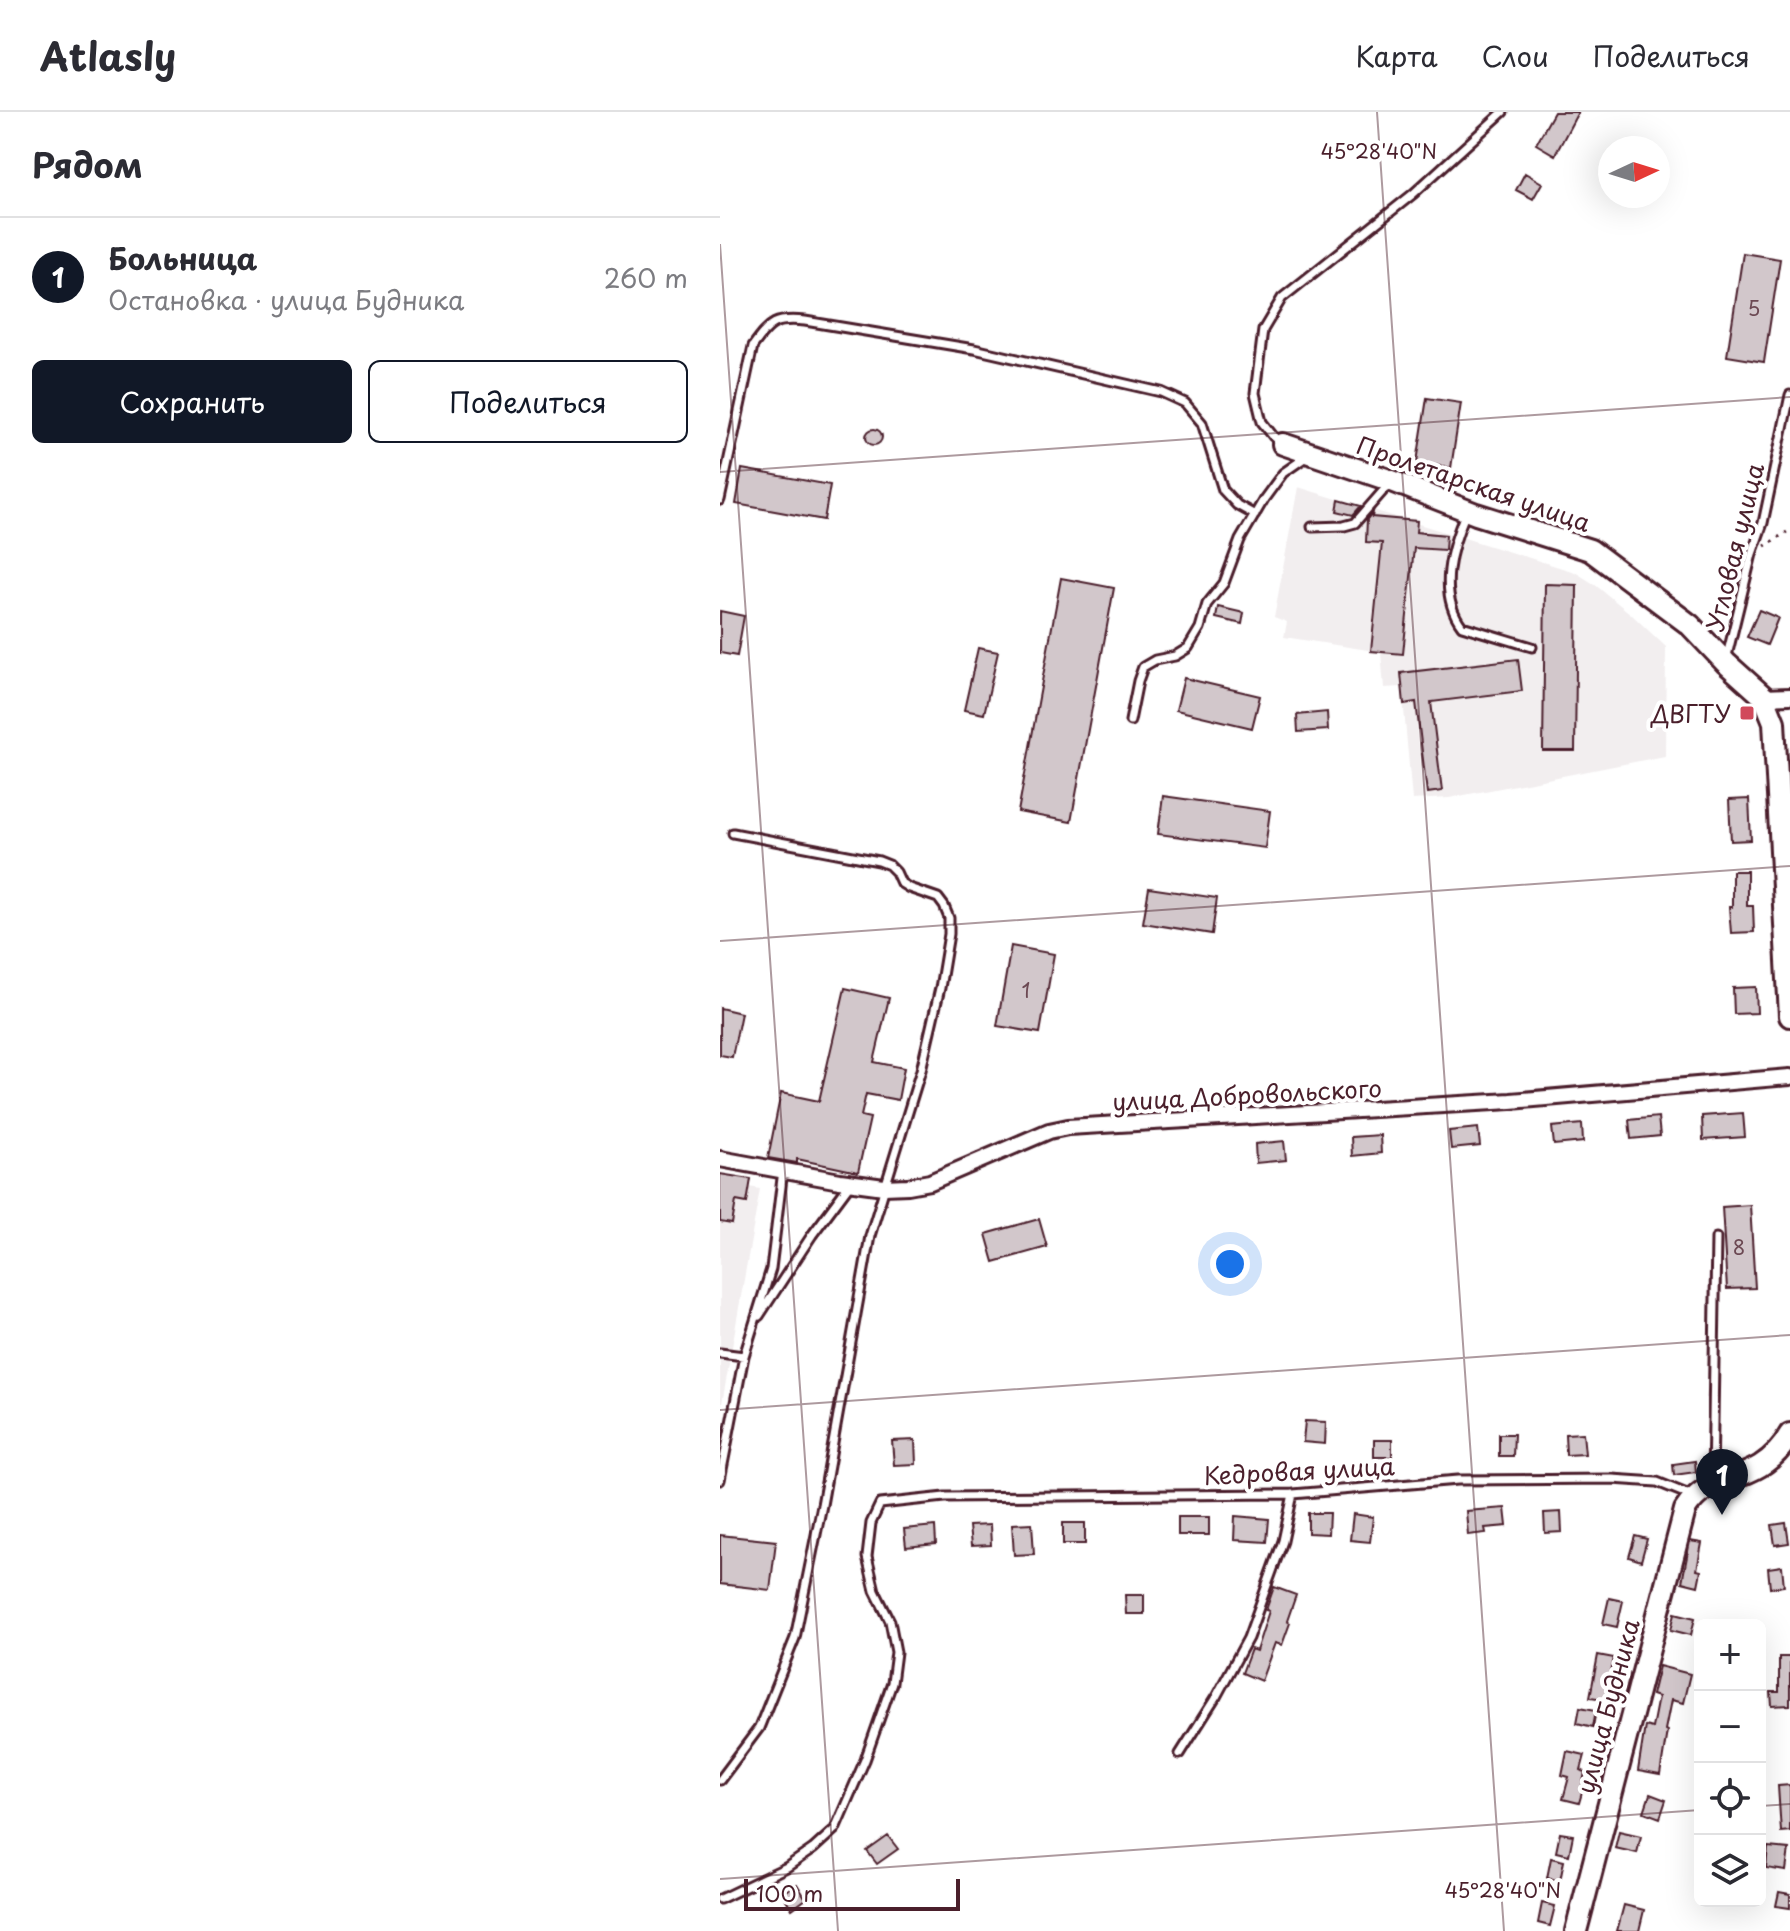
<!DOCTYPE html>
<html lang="ru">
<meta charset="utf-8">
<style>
body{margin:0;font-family:"Playpen Sans",sans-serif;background:#f7f7f7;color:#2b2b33}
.controls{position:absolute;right:24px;bottom:24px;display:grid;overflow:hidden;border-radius:12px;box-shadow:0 8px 32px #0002}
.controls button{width:72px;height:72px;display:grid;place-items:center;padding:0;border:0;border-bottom:2px solid #e1e1e2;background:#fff;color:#2b2b33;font:40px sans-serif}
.compass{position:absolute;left:878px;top:24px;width:72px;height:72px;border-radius:50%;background:#fff;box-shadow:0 8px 32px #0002;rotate:86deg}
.scale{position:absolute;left:24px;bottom:20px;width:216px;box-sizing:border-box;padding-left:8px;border:4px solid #4a1f2b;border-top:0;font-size:22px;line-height:28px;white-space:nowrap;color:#4a1f2b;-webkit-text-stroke:6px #fff;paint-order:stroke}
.you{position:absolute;left:510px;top:1152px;width:28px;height:28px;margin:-20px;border:6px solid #fff;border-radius:50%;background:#1a73e8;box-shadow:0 0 0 12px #1a73e833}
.badge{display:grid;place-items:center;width:52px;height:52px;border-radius:50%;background:#111827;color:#fff;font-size:26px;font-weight:700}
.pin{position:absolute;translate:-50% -66px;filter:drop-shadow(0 2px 4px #0008)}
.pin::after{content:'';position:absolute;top:42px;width:28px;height:24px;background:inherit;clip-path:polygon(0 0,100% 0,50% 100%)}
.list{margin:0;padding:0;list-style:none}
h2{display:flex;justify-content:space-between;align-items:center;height:104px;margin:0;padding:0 32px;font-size:34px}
h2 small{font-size:26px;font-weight:400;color:#7c7c81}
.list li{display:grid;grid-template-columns:52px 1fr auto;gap:24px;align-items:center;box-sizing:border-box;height:120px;padding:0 32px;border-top:2px solid #e1e1e2}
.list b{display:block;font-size:30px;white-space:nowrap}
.list p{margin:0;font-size:26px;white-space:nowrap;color:#7c7c81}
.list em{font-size:26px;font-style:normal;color:#7c7c81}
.actions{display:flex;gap:16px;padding:24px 32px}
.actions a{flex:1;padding:18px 0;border:2px solid #111827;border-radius:12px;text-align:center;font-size:28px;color:#111827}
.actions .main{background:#111827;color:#fff}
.icon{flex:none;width:44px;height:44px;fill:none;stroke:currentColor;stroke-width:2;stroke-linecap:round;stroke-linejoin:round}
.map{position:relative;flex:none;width:1070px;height:1819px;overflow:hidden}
header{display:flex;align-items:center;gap:48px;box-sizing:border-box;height:112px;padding:0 40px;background:#fff;border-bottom:2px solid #e1e1e2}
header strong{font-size:38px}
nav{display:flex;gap:44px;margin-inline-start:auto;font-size:28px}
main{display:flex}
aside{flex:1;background:#fff}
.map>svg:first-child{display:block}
.built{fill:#f2eeef}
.building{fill:#d2c7cb;stroke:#4a1f2b;stroke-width:2}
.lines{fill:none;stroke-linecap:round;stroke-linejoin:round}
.lane-casing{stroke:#4a1f2b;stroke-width:13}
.street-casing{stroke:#4a1f2b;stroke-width:20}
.secondary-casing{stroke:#4a1f2b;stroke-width:26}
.path{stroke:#4a1f2b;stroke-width:3;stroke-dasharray:2 6;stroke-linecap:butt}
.lane{stroke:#fff;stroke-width:7}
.street{stroke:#fff;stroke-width:14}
.secondary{stroke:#fff;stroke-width:20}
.ticks{fill:none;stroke:#4a1f2b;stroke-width:2;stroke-opacity:0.45}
.poi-dot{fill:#d1495b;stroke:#fff;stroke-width:3}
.labels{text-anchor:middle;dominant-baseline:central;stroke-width:8;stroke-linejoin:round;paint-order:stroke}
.number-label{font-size:20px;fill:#6c4953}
.street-label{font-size:24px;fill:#4a1f2b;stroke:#fff}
.poi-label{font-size:24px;fill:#4a1f2b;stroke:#fff;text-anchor:end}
.ticks-label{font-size:20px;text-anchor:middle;fill:#4a1f2b;stroke:#fff;stroke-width:8;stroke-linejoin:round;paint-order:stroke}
</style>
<header>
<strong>Atlasly</strong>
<nav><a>Карта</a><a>Слои</a><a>Поделиться</a></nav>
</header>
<main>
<aside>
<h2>Рядом<small></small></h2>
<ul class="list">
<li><span class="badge">1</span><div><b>Больница</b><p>Остановка · улица Будника</p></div><em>260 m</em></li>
</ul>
<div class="actions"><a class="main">Сохранить</a><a>Поделиться</a></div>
</aside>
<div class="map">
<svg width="1070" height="1819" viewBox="0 0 1070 1819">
<rect width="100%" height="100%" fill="#fff"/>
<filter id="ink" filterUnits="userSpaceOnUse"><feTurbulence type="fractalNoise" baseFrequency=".0125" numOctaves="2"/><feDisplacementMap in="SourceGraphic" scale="16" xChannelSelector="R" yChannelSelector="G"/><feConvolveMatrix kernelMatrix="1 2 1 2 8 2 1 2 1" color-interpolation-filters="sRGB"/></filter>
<g filter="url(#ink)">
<path class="built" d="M578,375L855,460L874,472L911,502L946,535L945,644L729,686L692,688L682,575L664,576L661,540L564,525L567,510L554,505Z
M0,1069L40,1077L0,1303Z"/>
<path class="building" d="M834,0H858L835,43L816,32Z
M805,61L822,71L813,87L796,78Z
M1023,141L1060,147L1044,250L1007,244Z
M707,286L741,291L731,356L697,350Z
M146 325a8 8 0 1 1 16 0a8 8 0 1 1-16 0Z
M22,357L110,373L104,408L16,392Z
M619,388L641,394L633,403L617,399Z
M653,400L652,405L697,409L696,420L726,423L725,438L694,436L683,542L651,539L662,431L646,430L647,407Z
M341,466L394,476L351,710L298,700Z
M825,472L857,473L855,639H823Z
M498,495L524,501L522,512L496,506Z
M1039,498L1058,506L1047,533L1027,525Z
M0,499L24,504L17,544L0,541Z
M258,536L278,540L264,602L244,598Z
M798,547L802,579L711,590L722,679L707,681L696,590L684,592L681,561Z
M464,566L540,584L532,616L456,598Z
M607,600L608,618L578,620L577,603Z
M443,684L550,699L545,736L438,722Z
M1029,687L1031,728L1011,729L1009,688Z
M1012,759H1027V794H1033L1034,820L1011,821L1009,795H1012Z
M429,776L497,786L492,822L423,811Z
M291,834L334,842L320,921L277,914Z
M1036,875L1037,901L1014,902L1013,876Z
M125,876L169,886L154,950L184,956L178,988L146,982L141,1004L150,1006L138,1060L77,1047V1051L48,1046L61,981L99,989Z
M0,896L21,901L12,945L0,943Z
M1023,1001L1025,1025L983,1028L982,1004Z
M938,1005L940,1024L911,1027L909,1008Z
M862,1012L863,1030L834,1033L832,1015Z
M758,1016L760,1034L731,1037L729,1019Z
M660,1023L661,1041L632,1044L631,1025Z
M564,1029L566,1048L536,1051L535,1032Z
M0,1062L31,1067L27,1091L16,1089L12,1112L0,1110Z
M1030,1093L1035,1176L1007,1177L1002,1095Z
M319,1107L327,1135L274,1150L266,1122Z
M585,1309L606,1310L605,1332L583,1330Z
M863,1321L865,1342L846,1343L845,1322Z
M779,1322H794L793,1344H779Z
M195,1328L196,1352L174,1353L172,1329Z
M654,1328H672V1345H654Z
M975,1349L976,1360L954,1363L953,1352Z
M785,1396L787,1414L765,1416L766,1421L748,1423L746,1399Z
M841,1400L842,1420L825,1421L824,1401Z
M588,1401H609L608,1422L588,1421Z
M633,1402L653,1405L650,1430L630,1428Z
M515,1404L549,1407L547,1430L514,1428Z
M458,1405H489V1423H458Z
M312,1411L314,1442L294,1443L292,1412Z
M343,1411H365V1432H343Z
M1066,1411L1069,1431L1055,1433L1052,1413Z
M270,1413L271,1433L251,1434L249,1414Z
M215,1414L216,1432L186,1435L184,1417Z
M0,1423L56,1429L50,1478L0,1472Z
M915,1424L927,1427L921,1449L909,1445Z
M970,1429L982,1431L977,1458L981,1459L978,1474L962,1470Z
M1062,1454L1064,1474L1050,1476L1048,1456Z
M554,1475L576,1483L567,1509L570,1511L562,1533L555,1531L541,1569L522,1561L531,1537L536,1539L549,1499L546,1498Z
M405,1483H424V1502H406Z
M889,1486L903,1489L897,1515L883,1512Z
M955,1501L975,1506L971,1523L951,1518Z
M878,1543L894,1546L888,1575L893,1576L891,1588L870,1585Z
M1059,1545H1070V1593L1052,1594L1051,1580H1059Z
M939,1554L970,1562L963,1591L951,1588L945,1618L947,1619L940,1663L918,1659L925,1614L932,1616L938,1585L932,1583Z
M860,1595L876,1598L873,1615L857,1611Z
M847,1639L865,1643L861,1658L865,1660L862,1676L863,1677L859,1691L843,1687L849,1665L842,1663Z
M1070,1673V1719L1061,1720L1058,1674Z
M930,1682L946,1688L940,1706L924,1700Z
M899,1719L921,1724L917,1741L895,1736Z
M840,1721L853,1723L849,1743L836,1740Z
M168,1724L178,1737L157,1752L147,1739Z
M1048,1735L1069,1737L1066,1759L1046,1756Z
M831,1746L844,1749L840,1769L827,1766Z
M77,1772L86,1787L72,1797L62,1781Z
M1059,1780L1070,1782V1796L1056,1794Z
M822,1791L835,1794L830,1814L818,1811Z
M904,1793L924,1798L919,1819H897Z"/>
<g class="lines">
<defs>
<path id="lane" d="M561,330L553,324L542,310L535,281L543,218L562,186L693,82L783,0
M0,388L33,234C50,210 56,206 85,209L254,237L441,280L465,291L482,311L503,378L517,393L535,403
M746,400C731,435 717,481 742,514L812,535
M592,415L624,414L635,411L670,371
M1006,548L1032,442L1043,411L1070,283
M410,609L418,569L423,555L435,548L455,544L468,536L480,516L487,492L504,471L520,428L544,387L563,361L586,345
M39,1204L92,1123L130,1072
M0,1241L24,1244
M0,1368L24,1244L51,1157L63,1058
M992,1371L996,1126
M460,1642L496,1585L528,1526L563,1429L573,1382
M0,1668L39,1616L75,1526L102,1393L150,1124L201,958L220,876L229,822V806L224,794L218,786L189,776L181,771L176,760L169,753L159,749L13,721
M0,1787L67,1755L93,1737L115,1717L145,1648L172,1571L176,1540L170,1509L155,1479L147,1445L151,1411L160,1392L225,1385L573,1382L738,1368L892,1367L937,1370L972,1384"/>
<path id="street" d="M1044,585L1070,584
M0,1047L120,1069L164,1075L188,1074L210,1070L329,1019L348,1015L791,989L1070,965"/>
<path id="secondary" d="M563,332L672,369L756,402L870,438L970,513L1006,551L1044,585L1054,610L1070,904
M856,1819L965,1398C984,1367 1012,1371 1040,1354C1053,1346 1063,1335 1070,1322"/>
</defs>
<use href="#lane" class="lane-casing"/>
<use href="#street" class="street-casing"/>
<use href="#secondary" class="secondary-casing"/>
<path class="path" d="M1045,434L1070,418"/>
<use href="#lane" class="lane"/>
<use href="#street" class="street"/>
<use href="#secondary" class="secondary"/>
</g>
</g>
<path class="ticks" d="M657,0L784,1819M0,132L118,1819M0,360L1070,285M0,829L1070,754M0,1298L1070,1223M1040,1694L1070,1692M0,1767L980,1698"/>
<rect class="poi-dot" x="1019" y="593" width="16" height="16" rx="4"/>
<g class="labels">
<g class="number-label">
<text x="1034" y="196">5</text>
<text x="306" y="878">1</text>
<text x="1019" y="1135">8</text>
</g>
<g class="street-label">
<text transform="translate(754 371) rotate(19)">Пролетарская улица</text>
<text transform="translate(1014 435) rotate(-76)">Угловая улица</text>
<text transform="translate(527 982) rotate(-3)">улица Добровольского</text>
<text transform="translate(579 1358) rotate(-3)">Кедровая улица</text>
<text transform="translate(887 1594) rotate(-75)">улица Будника</text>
</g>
<g class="poi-label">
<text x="1011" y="601">ДВГТУ</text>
</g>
</g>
<g class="ticks-label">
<text x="659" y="47">45°28'40"N</text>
<text x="783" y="1786">45°28'40"N</text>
</g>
</svg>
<div class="controls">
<button>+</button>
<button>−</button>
<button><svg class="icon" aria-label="locate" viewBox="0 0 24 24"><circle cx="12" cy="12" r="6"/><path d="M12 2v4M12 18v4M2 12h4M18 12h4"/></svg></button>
<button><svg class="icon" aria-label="layers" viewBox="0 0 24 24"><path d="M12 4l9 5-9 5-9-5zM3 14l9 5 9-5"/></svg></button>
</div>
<svg class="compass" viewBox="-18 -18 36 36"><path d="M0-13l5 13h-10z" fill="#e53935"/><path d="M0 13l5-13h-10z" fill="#7c7c81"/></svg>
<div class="scale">100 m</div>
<div class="you"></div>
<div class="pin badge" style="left:1002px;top:1403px">1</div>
</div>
</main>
